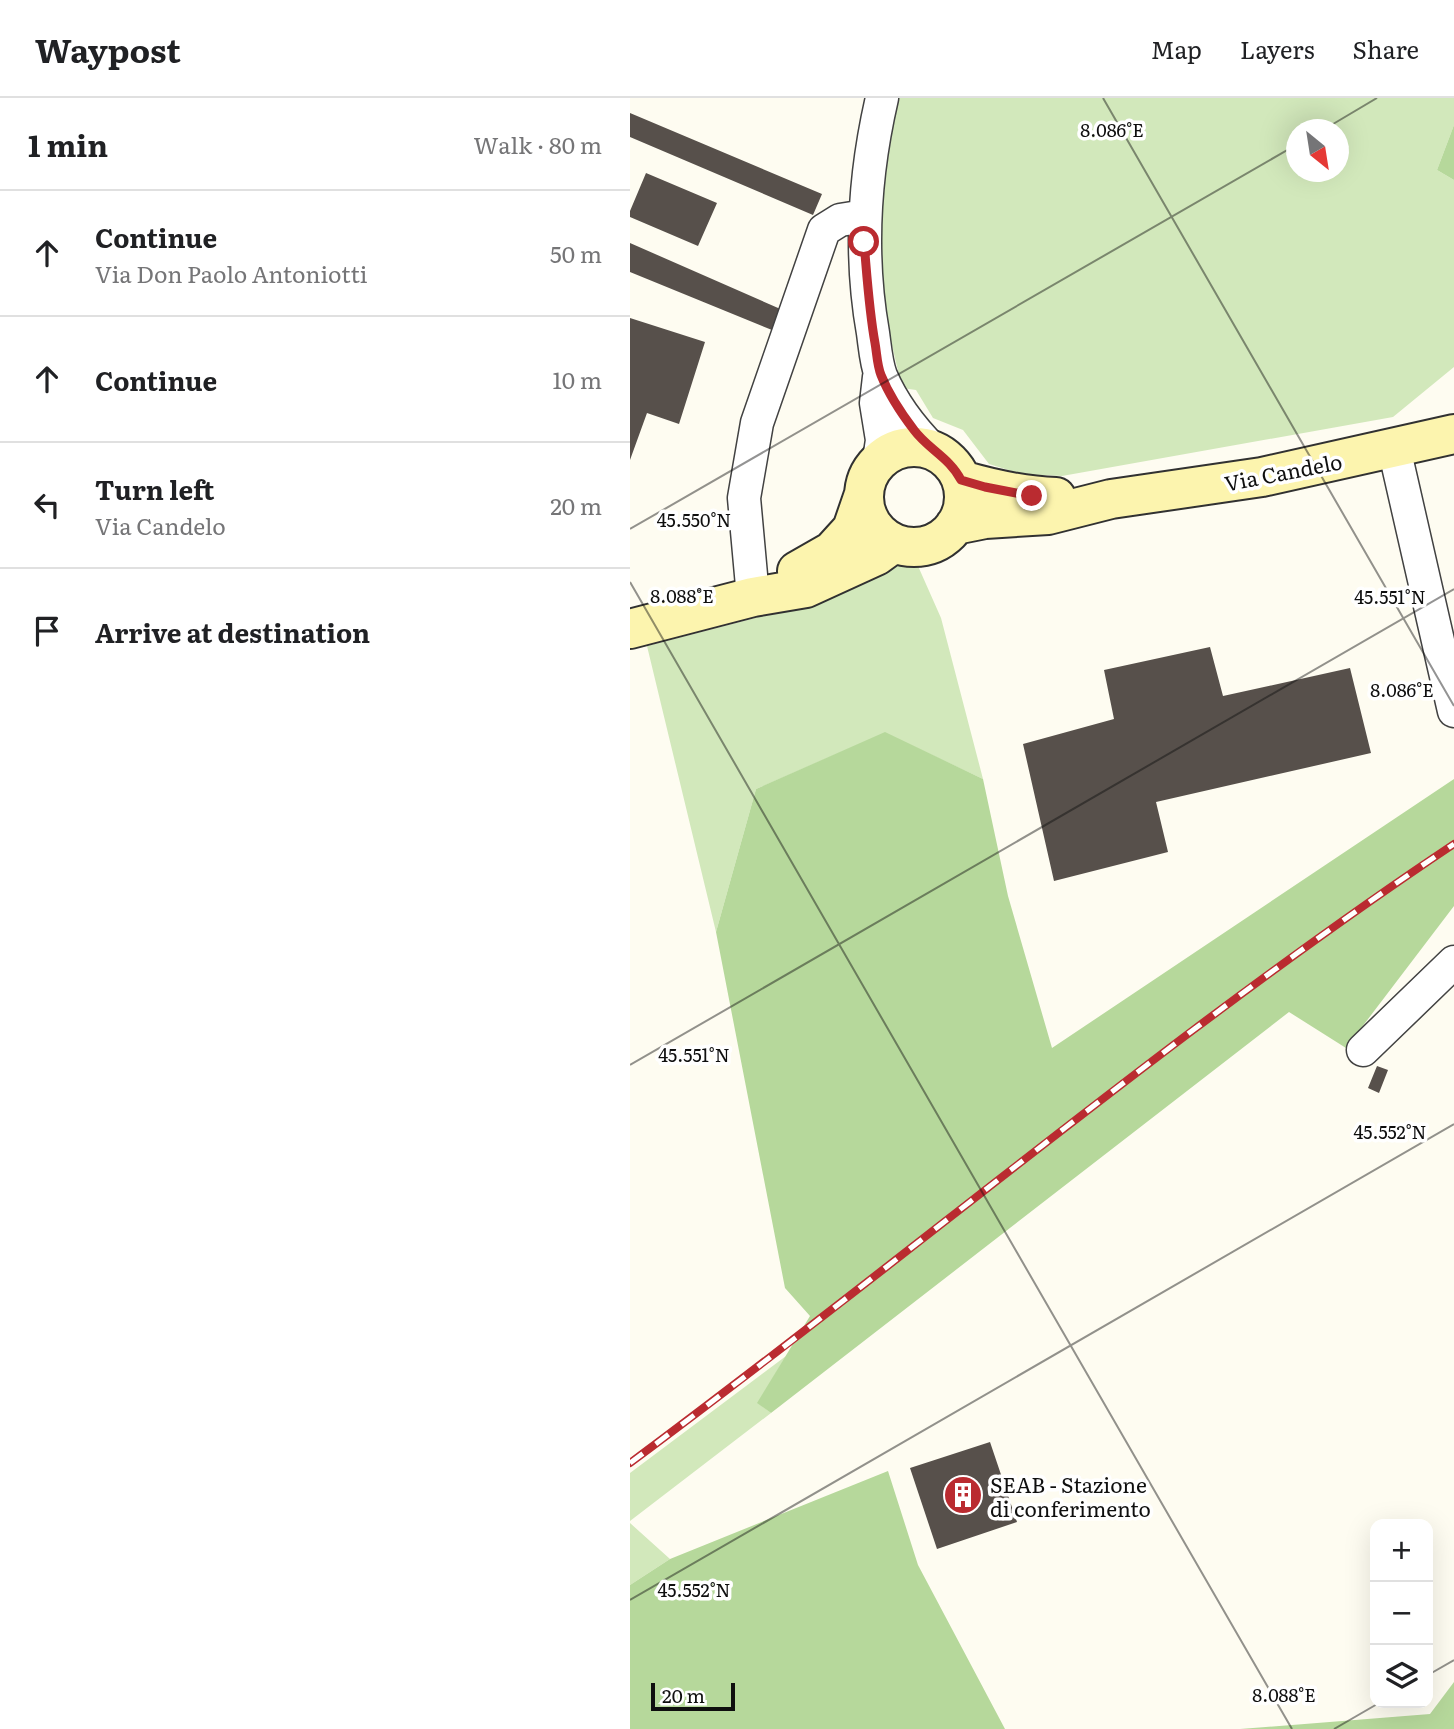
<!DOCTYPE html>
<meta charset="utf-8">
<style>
body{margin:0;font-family:Literata,serif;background:#f2f2f2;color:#202124}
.controls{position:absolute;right:21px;bottom:21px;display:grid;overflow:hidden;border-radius:14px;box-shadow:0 7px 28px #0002}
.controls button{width:63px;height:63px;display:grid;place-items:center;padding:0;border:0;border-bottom:2px solid #e0e0e0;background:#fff;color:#202124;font:35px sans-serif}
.compass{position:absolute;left:656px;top:21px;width:63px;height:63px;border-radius:50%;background:#fff;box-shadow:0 7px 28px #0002;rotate:150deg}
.scale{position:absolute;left:21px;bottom:18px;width:84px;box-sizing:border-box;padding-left:7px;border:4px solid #0f0f0f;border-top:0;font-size:19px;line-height:24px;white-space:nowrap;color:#0f0f0f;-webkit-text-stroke:5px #fff;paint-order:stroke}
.stop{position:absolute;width:21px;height:21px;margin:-16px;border:5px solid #ba2b30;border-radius:50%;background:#fff}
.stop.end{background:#ba2b30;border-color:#fff;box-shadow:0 2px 7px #0008}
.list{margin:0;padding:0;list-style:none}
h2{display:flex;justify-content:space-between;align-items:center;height:91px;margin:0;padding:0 28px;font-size:30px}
h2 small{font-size:23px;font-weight:400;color:#757577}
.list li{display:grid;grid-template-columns:46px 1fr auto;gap:21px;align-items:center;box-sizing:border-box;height:126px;padding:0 28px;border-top:2px solid #e0e0e0}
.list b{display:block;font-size:26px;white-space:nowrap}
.list p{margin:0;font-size:23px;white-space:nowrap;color:#757577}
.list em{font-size:23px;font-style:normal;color:#757577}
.icon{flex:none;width:38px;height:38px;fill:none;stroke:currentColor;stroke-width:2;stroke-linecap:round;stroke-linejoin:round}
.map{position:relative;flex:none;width:824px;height:1631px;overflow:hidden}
header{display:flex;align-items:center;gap:42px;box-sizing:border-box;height:98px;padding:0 35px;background:#fff;border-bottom:2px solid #e0e0e0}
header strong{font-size:33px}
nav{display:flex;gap:38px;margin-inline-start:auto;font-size:24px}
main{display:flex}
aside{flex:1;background:#fff}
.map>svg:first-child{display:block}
.green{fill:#d2e8bb;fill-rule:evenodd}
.forest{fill:#b6d89b}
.building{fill:#57504b}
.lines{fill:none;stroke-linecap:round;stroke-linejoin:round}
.street-casing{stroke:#424242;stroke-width:35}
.secondary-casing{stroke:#313131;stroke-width:42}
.street{stroke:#fff;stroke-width:32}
.secondary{stroke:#fcf4ae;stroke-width:38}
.rail-casing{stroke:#ba2b30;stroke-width:8}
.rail{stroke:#fff;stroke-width:5;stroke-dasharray:16;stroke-linecap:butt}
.route{stroke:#ba2b30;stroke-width:9}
.ticks{fill:none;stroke:#0f0f0f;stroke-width:2;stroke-opacity:0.45}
.labels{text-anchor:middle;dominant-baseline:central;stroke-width:7;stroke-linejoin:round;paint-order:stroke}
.street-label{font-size:21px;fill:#0f0f0f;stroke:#fff}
.poi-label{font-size:21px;fill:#0f0f0f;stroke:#fff;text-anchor:start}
.ticks-label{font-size:18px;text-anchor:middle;fill:#0f0f0f;stroke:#fff;stroke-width:7;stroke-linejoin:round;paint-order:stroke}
</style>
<header>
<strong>Waypost</strong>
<nav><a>Map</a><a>Layers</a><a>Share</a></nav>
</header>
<main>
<aside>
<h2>1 min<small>Walk · 80 m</small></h2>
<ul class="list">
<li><svg class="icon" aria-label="ahead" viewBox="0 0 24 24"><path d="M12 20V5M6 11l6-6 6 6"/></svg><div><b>Continue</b><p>Via Don Paolo Antoniotti</p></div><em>50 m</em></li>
<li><svg class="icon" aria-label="ahead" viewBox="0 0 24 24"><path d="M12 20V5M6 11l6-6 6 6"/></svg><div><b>Continue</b></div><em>10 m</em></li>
<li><svg class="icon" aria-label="left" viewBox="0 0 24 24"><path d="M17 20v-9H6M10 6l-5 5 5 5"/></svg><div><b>Turn left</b><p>Via Candelo</p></div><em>20 m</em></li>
<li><svg class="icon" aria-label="arrive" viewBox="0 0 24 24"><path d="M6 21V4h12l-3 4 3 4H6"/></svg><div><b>Arrive at destination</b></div></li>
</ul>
</aside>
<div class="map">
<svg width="824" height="1631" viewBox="0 0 824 1631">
<rect width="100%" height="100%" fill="#fefcf1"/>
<path class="green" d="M267,0H824V27L807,72L824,82V269L763,319L432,378L391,376L359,366L333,332L303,320L286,292L272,290L253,209L252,142V103ZM666,32H708V74H666Z
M269,464L288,468L311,520L353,681L255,635L126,691L86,834L17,548L129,519L181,509L251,477Z
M156,1258L128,1305L141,1315L0,1423V1375Z
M0,1425L40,1461L0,1487Z"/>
<path class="forest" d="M824,27V82L807,72Z
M255,634L353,681L378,798L422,950L824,681V808L716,950L659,914L141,1315L127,1305L180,1218L155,1190L86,834L126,691Z
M258,1373L288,1467L375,1631H0V1487L40,1461Z
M824,1584V1631H610L800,1616Z"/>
<path class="building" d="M0,15L192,96L183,117L0,39Z
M16,75L87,105L68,148L0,119V113Z
M0,145L155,213L147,234L0,174Z
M0,220L75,244L49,326L17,315L0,362Z
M580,549L593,598L720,570L741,655L526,704L538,754L424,783L393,646L484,621L474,572Z
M747,968L758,972L749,995L738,990Z
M360,1344L387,1424L307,1451L280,1370Z"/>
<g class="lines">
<defs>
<path id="street" d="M252,0C234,78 229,156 243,235C245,249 246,265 251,278C263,306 281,330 303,352
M764,350L824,613
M249,362L252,342L246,305L249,279
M123,499L114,400L127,325L194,132L210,122L235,118
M733,952L824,864"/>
<path id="secondary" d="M234 399a50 50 0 1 1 100 0a50 50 0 1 1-100 0Z
M331,382C362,391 393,398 426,399
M325,427L355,421L418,417L481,401L632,379L824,336
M167,473L202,453L222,431L233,399
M0,531L123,499L176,490L246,458L264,445"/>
</defs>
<use href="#street" class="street-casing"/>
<use href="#secondary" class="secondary-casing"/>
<use href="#street" class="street"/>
<use href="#secondary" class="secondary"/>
<defs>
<path id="rail" d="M0,1365C276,1161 538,937 824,746"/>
</defs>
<use href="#rail" class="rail-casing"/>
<use href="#rail" class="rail"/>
</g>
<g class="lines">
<path class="route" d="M234,144C237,178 239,212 245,245C247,256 247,267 251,277C259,297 271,315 284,332C298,351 320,360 331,382L355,389L402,398"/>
</g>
<path class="ticks" d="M473,0L824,608M693,32L747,0M0,431L666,47M0,484L662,1631M0,967L824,491M0,1502L824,1026M798,1577L824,1562M704,1631L749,1605"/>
<defs>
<symbol id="building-disc" viewBox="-11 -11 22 22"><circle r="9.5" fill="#ba2b30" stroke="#fff"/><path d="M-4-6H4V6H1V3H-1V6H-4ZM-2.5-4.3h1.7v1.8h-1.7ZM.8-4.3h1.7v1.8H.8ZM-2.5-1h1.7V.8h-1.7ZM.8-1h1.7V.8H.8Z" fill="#fff"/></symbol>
</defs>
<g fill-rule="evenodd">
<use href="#building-disc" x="311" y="1375" width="44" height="44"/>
</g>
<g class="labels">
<g class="street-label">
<text transform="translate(653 373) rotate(-11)">Via Candelo</text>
</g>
<g class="poi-label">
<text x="360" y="1385">SEAB - Stazione<tspan x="360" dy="24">di conferimento</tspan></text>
</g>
</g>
<g class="ticks-label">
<text x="482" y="39">8.086°E</text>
<text x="64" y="429">45.550°N</text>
<text x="52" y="505">8.088°E</text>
<text x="760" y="506">45.551°N</text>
<text x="772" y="599">8.086°E</text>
<text x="64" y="964">45.551°N</text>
<text x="760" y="1041">45.552°N</text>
<text x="64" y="1499">45.552°N</text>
<text x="654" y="1604">8.088°E</text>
</g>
</svg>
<div class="controls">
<button>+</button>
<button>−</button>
<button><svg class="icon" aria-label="layers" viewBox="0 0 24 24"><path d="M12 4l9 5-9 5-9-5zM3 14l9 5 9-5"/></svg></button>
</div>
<svg class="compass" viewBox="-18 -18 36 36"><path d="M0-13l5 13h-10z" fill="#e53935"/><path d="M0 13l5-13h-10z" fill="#757577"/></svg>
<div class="scale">20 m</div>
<div class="stop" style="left:234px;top:144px"></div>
<div class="stop end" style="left:402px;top:398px"></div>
</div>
</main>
